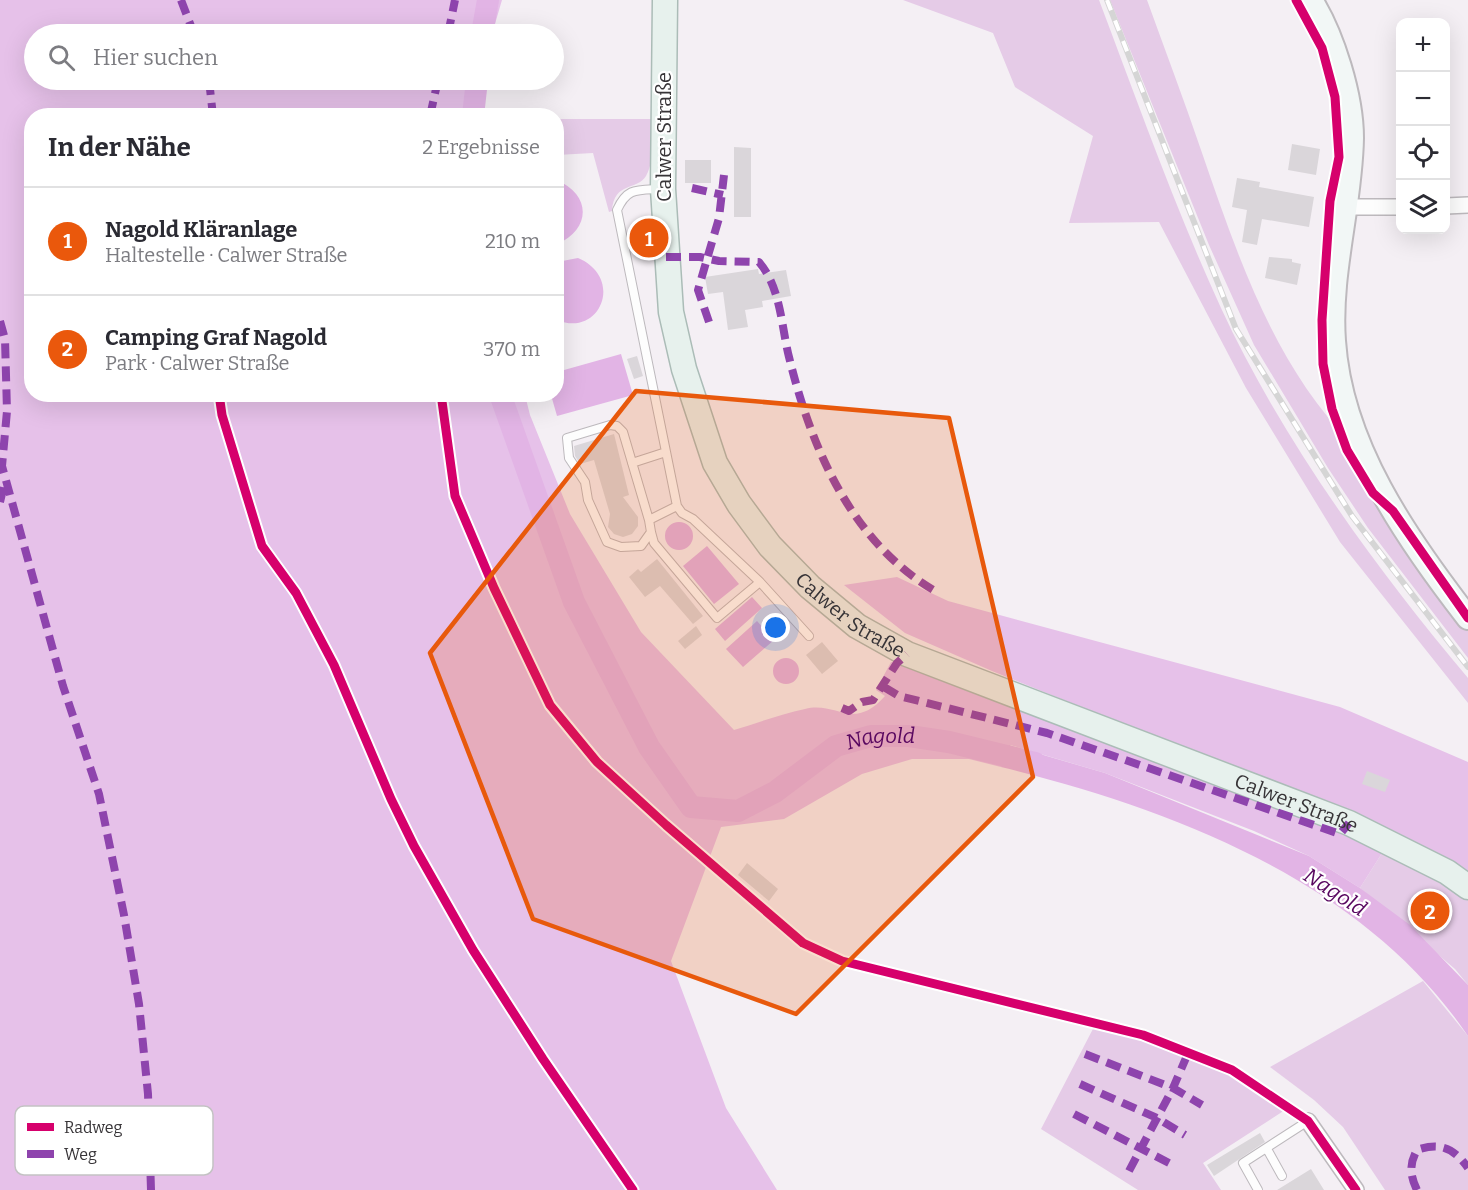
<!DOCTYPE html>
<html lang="de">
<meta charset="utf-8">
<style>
body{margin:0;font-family:Bitter,serif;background:#f7f7f7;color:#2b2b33}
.controls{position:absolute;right:18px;top:18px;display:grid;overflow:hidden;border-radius:12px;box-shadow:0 6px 24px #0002}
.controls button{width:54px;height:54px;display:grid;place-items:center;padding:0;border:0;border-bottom:2px solid #e1e1e2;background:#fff;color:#2b2b33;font:30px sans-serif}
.you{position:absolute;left:776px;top:628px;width:21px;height:21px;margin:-15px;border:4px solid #fff;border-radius:50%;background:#1a73e8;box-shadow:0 0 0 9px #1a73e833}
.badge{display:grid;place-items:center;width:39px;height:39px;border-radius:50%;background:#ea580c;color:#fff;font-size:20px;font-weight:700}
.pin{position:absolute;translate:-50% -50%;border:3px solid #fff;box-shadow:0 2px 6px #0006}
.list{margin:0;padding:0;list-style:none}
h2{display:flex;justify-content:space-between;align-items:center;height:78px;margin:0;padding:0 24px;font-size:26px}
h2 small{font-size:20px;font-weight:400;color:#7c7c81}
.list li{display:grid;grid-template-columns:39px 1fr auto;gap:18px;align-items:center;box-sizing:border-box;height:108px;padding:0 24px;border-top:2px solid #e1e1e2}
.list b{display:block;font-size:22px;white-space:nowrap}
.list p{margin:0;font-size:20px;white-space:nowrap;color:#7c7c81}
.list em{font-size:20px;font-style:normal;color:#7c7c81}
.icon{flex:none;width:33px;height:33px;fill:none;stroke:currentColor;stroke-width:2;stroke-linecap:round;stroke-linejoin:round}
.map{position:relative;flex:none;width:1468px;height:1190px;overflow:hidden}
.search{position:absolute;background:#fff;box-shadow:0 6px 24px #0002;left:24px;top:24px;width:540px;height:66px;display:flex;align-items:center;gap:15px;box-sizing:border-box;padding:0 21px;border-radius:33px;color:#7c7c81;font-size:22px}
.panel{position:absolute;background:#fff;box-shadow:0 6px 24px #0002;left:24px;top:108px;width:540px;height:294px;border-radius:24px}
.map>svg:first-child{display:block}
.green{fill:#e5cbe7}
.forest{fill:#e6c1e9}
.water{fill:#e2b4e5}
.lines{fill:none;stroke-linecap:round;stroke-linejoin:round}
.river{stroke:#e2b4e5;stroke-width:22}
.building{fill:#dad6da}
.lane-casing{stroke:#bdb9bd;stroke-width:10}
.street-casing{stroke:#bdb9bd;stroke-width:18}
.secondary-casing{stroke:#bdb9bd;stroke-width:26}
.primary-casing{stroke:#abbcb7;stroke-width:27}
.lane{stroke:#fdfdfd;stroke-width:8}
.street{stroke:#fdfdfd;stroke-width:15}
.secondary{stroke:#f2f7f6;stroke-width:22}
.primary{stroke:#e7f1ed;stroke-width:24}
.rail-casing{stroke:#d5d5d5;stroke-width:6}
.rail{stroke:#fff;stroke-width:4;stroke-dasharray:11;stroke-linecap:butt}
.quiet{stroke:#8e44ad;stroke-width:8;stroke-dasharray:15 8;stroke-linecap:butt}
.cycleway-casing{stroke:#fff;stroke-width:13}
.cycleway{stroke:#d6006c;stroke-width:9}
.marked{fill:#e8590c;fill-opacity:0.2;stroke:#e8590c;stroke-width:4.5;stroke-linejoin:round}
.labels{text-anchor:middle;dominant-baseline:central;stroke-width:4.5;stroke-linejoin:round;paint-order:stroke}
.street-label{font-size:20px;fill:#373437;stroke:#fff}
.water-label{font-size:21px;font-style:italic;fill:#590860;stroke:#fff}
.key{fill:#fff;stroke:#c3c2c3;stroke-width:1.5}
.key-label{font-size:16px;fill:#373437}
</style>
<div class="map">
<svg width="1468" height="1190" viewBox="0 0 1468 1190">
<rect width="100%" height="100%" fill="#f4eff4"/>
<path class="green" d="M903,0H1099C1138,103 1175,208 1221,308C1281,438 1376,569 1468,678V703L1340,542L1246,388L1159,222L1069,223L1093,136L1015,87L993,33Z
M1110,0H1147C1165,50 1184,100 1201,150C1237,254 1273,364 1352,444L1468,628V658L1368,528L1328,468L1254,345L1209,245Z
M557,119H654C653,137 655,160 646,176C637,191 614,181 612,211L609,212L593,153L557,155Z
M1384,850L1468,897V985L1455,969L1360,888Z
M1423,981L1468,1036V1190H1385L1343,1127L1314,1100L1270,1067Z
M1095,1025C1164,1045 1228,1066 1285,1110L1203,1163L1221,1190H1138L1041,1129Z"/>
<path class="forest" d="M0,0H502L492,34H34V80H479L482,115L32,116V394L525,395L530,415L570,514L641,632L734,730C757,723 781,714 805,709C837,701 853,732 885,696L876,690L891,662L897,663L1205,775L1384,850L1360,888L1309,856L1254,831L1105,773L1010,745L1001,767L969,759H912L862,774L784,819L721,827L671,961L726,1108L777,1190H0Z
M897,577L948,601L1340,707L1468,762V879L1358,818L992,671L905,633L844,585Z"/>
<path class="water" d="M556,180C592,194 591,230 557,244Z
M578,258C625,278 600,338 557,320V262Z
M621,354L633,395L557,416L551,395L556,394L557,372Z
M665 536a14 14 0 1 1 28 0a14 14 0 1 1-28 0Z
M707,546L739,584L714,604L683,566Z
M752,597L762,608L725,641L715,629Z
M757,621L774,640L743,667L726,649Z
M773 671a13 13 0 1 1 26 0a13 13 0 1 1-26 0Z
M1009,745L1105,773L1309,856L1360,888L1410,925L1468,985V1036C1364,882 1175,810 1001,767Z"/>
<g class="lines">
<g class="river">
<path d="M482,34L488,0"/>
<path d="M473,116L477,80"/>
<path id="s1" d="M500,394L574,602L649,747L691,807L738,811L775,792L836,746L871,736H909L949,742L1035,763"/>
</g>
</g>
<path class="building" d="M1292,144L1320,149L1316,175L1288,170Z
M734,147L751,148V217H734Z
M685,160H711V183H685Z
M1237,178L1260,182L1259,187L1314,197L1309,227L1262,219L1257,245L1242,242L1247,210L1232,207Z
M1269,257L1292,259V262L1301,264L1297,285L1265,278Z
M758,269L759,274L786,270L791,296L762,301L763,307L745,310L748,327L728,330L723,292L708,294L705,277Z
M637,356L643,376L634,379L627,359Z
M614,434L629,495L623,497L638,517V526L632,534L623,537L614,534L608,527L610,514L594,460L580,464L575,456L574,446Z
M657,559L703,616L693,624L660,586L645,597L629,577L638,569L641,572Z
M696,626L702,635L685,649L678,641Z
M822,642L838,661L822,674L806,655Z
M1367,771L1390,780L1385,792L1362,784Z
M747,863L778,889L769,901L738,875Z
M1260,1133L1265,1142L1214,1176L1207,1165Z
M1311,1169L1324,1190H1277Z"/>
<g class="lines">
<defs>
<path id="lane" d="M659,189C636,190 627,188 617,210L677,506L682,513L693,519L760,582L809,636
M610,425L617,426L623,432L649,520L651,532L641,546L621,547L607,542L588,500L585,482L569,458L567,438Z
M632,463L666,452
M649,520L677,506
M651,532L654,543L717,618L760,582
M1267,1149L1282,1176
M1258,1190L1243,1163L1308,1121"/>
<path id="street" d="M1446,206L1468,205
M1345,207H1400
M1308,1121L1356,1190"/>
<path id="secondary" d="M1311,0C1333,35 1352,96 1352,138C1351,206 1329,273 1334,341C1341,445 1406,538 1468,618"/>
<g id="primary">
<path id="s2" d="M665,0L663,189L671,312L684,369L715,463L739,504L770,546L810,587L857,626L907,654L1349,823L1447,872L1468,887"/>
</g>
</defs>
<use href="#lane" class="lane-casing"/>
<use href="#street" class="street-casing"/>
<use href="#secondary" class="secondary-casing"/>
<use href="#primary" class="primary-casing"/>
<use href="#lane" class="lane"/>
<use href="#street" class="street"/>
<use href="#secondary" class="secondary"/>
<use href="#primary" class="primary"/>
<defs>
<path id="rail" d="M1107,0L1236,329L1352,516L1468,667"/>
</defs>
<use href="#rail" class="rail-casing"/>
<use href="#rail" class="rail"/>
<path class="quiet" d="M181,0L194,34
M448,34L455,0
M209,80L213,116
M430,116L438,80
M692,188L723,195
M666,257H700L719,261L759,262C781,288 781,325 789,357C811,447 851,542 935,591
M0,321L5,339L7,411L2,466L63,686L99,794L124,915L139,1004L148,1094L151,1190
M709,322L698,290L719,218L724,175
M0,502L5,481
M884,687L899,696L1047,733L1340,834L1349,823
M842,708L849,711L862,702L873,700L897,663L907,654
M1085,1054L1173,1088L1189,1051
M1080,1084L1157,1118L1185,1135
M1074,1114L1169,1163
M1129,1171L1173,1088L1202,1105
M1417,1190C1410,1176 1409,1164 1417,1150C1440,1142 1454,1148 1468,1168"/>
<defs>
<path id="cycleway" d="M1296,0L1322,48L1335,97L1339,157L1330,201L1322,320L1323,364L1332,409L1347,450L1373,493L1393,511L1468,618
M219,394L222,415L262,546L296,593L334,665L391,799L414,846L473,950L543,1059L633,1190
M441,394L455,496L494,588L550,705L597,762L666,825L803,943L842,961L1143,1035L1232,1070L1308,1121L1356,1190"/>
</defs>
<use href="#cycleway" class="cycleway-casing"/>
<use href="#cycleway" class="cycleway"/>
</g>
<path class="marked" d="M636,391L949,418L1033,777L796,1014L533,919L430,653Z"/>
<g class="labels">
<g class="street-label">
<text transform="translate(664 137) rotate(-90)">Calwer Straße</text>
<text stroke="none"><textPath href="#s2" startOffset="676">Calwer Straße</textPath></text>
<text stroke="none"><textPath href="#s2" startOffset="1162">Calwer Straße</textPath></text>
</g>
<g class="water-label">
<text stroke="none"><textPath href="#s1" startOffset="668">Nagold</textPath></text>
<text transform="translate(1335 892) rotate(33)">Nagold</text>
</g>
</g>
<rect x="15" y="1106" width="198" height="69" rx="9" class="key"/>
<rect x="27" y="1123" width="27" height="8" fill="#d6006c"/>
<rect x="27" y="1150" width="27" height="8" fill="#8e44ad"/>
<g class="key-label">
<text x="64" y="1133">Radweg</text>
<text x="64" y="1160">Weg</text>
</g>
</svg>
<div class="controls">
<button>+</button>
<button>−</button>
<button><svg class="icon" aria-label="locate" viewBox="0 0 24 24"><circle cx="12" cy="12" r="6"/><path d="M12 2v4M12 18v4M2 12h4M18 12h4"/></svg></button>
<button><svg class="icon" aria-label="layers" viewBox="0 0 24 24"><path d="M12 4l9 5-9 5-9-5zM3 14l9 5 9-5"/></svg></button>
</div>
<div class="you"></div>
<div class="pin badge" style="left:649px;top:238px">1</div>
<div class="pin badge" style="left:1430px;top:911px">2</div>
<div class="search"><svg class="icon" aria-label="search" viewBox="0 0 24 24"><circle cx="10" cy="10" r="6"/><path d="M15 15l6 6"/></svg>Hier suchen</div>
<section class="panel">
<h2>In der Nähe<small>2 Ergebnisse</small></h2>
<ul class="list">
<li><span class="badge">1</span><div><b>Nagold Kläranlage</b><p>Haltestelle · Calwer Straße</p></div><em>210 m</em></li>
<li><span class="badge">2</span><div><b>Camping Graf Nagold</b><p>Park · Calwer Straße</p></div><em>370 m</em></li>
</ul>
</section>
</div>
